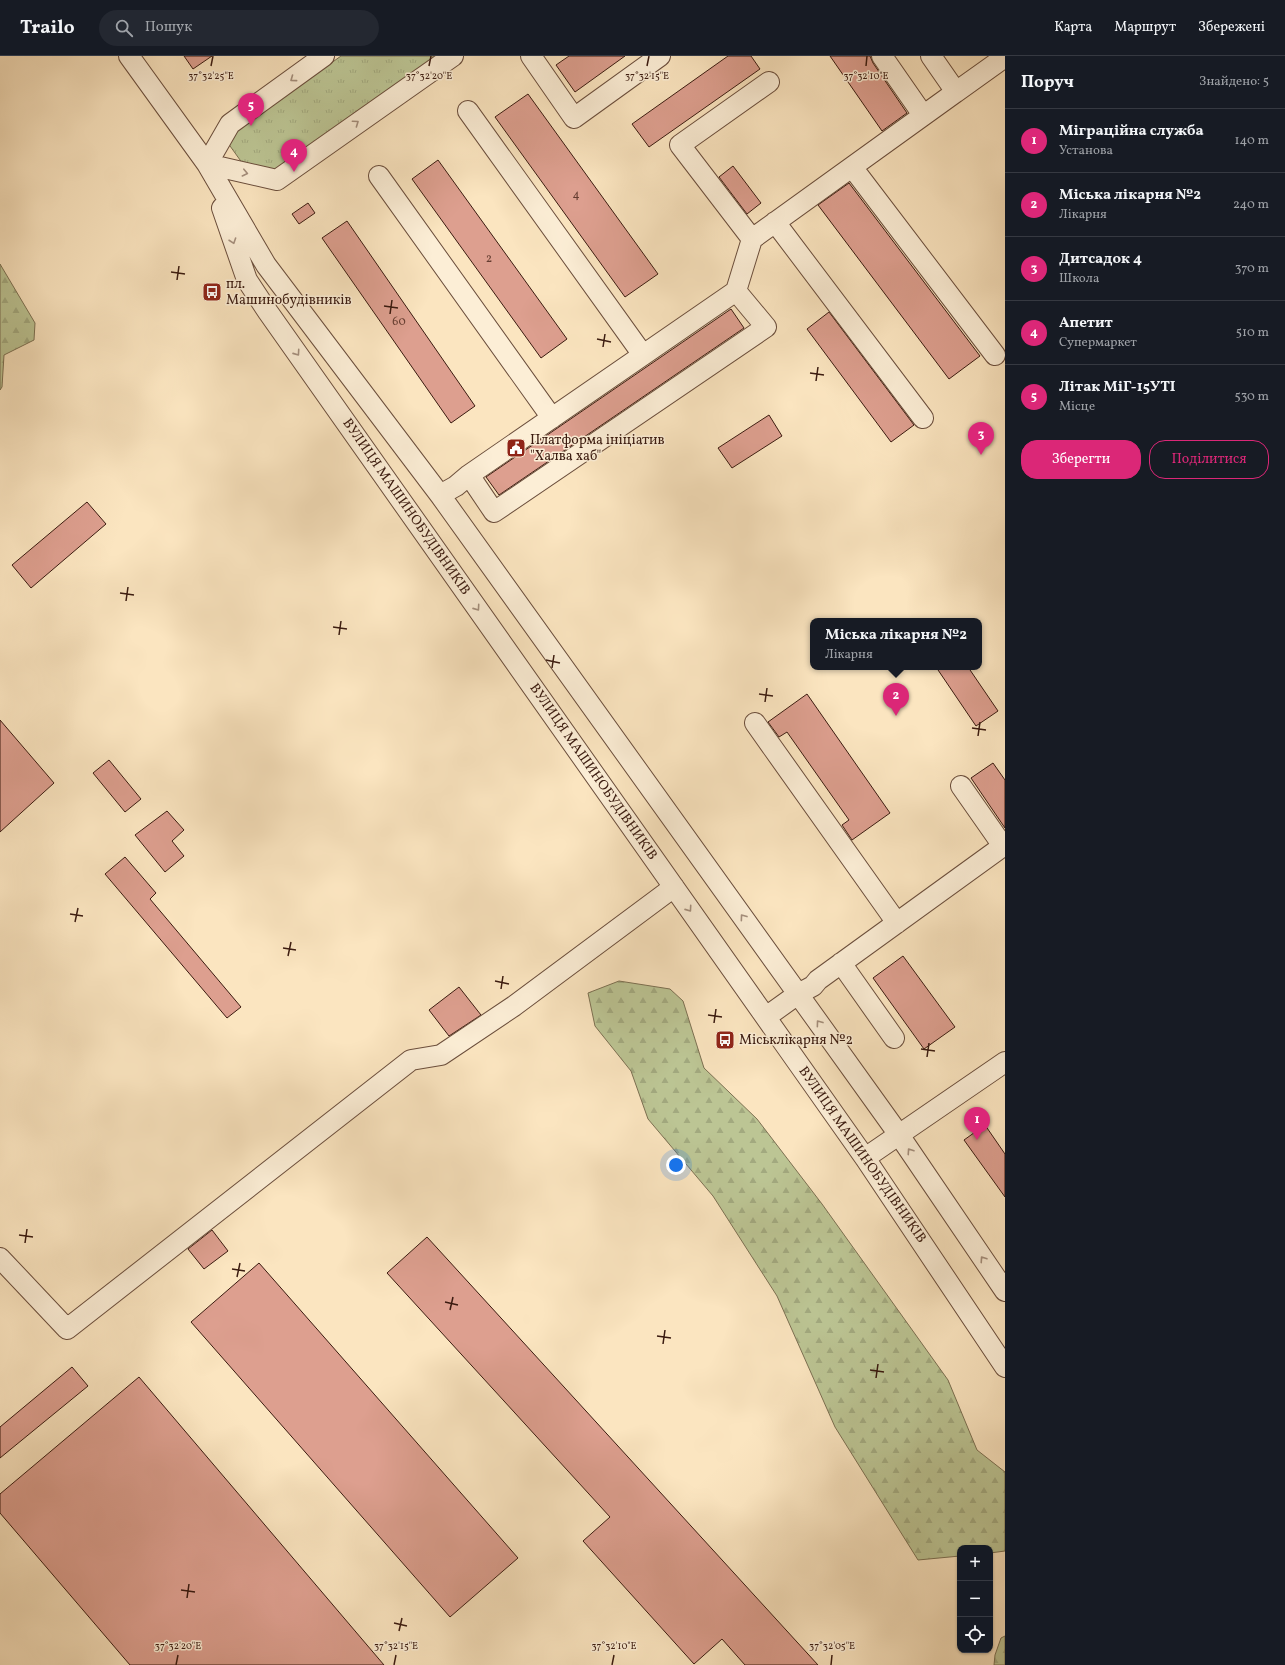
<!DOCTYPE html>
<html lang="uk">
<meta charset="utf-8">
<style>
body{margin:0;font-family:Vollkorn,serif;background:#242831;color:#f1f3f6}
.controls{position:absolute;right:12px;bottom:12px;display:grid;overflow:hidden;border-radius:8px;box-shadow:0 1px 3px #0004}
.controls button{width:36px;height:36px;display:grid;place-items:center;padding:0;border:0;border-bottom:1px solid #363941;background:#171b24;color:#f1f3f6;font:20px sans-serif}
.you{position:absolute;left:676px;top:1109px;width:14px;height:14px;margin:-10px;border:3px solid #fff;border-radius:50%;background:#1a73e8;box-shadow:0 0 0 6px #1a73e833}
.badge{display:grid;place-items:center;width:26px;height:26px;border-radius:50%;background:#db2777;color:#fff;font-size:13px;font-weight:700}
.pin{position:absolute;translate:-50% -33px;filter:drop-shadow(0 1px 2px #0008)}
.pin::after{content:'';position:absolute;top:21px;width:14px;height:12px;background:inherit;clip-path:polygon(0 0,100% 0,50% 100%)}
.popup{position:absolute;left:810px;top:562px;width:172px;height:52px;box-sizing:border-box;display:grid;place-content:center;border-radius:8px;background:#171b24;filter:drop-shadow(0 1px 3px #0005);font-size:13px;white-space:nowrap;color:#9ea1a6}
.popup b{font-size:15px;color:#f1f3f6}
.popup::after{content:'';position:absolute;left:50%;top:100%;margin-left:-8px;border:8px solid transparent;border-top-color:#171b24}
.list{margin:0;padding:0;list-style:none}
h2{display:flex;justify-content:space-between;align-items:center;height:52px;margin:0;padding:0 16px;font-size:17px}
h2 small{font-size:13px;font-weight:400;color:#9ea1a6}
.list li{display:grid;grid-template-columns:26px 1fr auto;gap:12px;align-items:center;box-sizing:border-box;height:64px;padding:0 16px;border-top:1px solid #363941}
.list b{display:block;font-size:15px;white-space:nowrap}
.list p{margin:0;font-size:13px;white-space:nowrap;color:#9ea1a6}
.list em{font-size:13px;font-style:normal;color:#9ea1a6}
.actions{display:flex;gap:8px;padding:12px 16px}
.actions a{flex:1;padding:9px 0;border:1px solid #db2777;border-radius:16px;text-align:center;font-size:14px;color:#db2777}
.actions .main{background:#db2777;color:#fff}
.icon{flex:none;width:22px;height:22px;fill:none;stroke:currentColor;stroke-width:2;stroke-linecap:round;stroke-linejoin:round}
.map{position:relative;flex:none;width:1005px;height:1609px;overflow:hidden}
header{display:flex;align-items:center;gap:24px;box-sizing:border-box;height:56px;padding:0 20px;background:#171b24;border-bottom:1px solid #363941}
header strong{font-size:19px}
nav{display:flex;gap:22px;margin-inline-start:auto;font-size:14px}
.search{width:280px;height:36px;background:#242831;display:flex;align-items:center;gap:10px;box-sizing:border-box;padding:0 14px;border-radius:22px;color:#9ea1a6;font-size:15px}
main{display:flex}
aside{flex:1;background:#171b24}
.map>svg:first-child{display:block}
.grass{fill:url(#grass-tufts);stroke:#7c7052}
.forest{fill:url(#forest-firs);stroke:#7c7052}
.building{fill:#dd9f8f;stroke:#3b1b10}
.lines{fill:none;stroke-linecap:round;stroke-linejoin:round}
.minor-casing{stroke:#6b4e3c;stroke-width:22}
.minor{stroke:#fceed6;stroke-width:20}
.oneway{stroke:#a58f7d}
.ticks{fill:none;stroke:#3b1b10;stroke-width:1.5}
.labels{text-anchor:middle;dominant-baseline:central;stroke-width:3;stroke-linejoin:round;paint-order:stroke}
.number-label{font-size:12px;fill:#643c30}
.poi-label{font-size:14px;fill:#3b1b10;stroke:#fceed6;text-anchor:start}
.street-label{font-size:14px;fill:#3b1b10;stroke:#fceed6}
.ticks-label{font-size:10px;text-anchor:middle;fill:#3b1b10;stroke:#fceed6;stroke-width:3;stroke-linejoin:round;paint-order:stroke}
</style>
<header>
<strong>Trailo</strong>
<div class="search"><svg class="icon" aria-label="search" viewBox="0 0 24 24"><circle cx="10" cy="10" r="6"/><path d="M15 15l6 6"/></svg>Пошук</div>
<nav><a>Карта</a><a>Маршрут</a><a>Збережені</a></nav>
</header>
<main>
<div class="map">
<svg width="1005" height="1609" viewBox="0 0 1005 1609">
<defs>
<pattern id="grass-tufts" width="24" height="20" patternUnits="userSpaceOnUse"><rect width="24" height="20" fill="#bcc594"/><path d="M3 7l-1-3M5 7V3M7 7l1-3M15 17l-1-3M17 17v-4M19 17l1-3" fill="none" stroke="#a2a97f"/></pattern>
<pattern id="forest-firs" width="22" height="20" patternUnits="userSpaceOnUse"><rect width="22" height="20" fill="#bcc594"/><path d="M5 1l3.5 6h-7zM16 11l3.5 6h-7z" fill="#a2a97f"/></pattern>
</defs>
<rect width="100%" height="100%" fill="#fbe5c0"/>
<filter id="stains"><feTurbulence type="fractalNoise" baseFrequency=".005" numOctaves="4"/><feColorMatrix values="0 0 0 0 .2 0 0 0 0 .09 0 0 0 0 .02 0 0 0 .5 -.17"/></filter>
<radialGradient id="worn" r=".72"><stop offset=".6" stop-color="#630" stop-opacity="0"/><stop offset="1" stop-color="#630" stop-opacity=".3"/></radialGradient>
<path class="grass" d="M341,0H440L258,129L225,83Z"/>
<path class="forest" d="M0,208L35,267L34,284L4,299L2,331L0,334Z
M619,925L670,933L683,945L704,1012L757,1063L822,1148L948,1324L977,1394L1005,1416V1495L990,1497V1492H960V1500L918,1504L835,1371L777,1240L713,1140L648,1063L631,1015L595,970L588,937Z
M1005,1580V1609H994L995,1599L1001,1582Z"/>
<path class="building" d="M184,0H212L193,13Z
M569,0H625L575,36L556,9Z
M728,0H751L760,13L649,91L632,68Z
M830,0H870L873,7L907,57L882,75Z
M528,38L658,218L625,241L495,61Z
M438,104L567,283L541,302L412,123Z
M733,110L761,147L747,158L719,121Z
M849,127L980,300L949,323L818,149Z
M308,147L315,157L299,168L292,158Z
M347,165L475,350L451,367L322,182Z
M731,253L744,272L499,439L486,421Z
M829,256L914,369L891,386L807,273Z
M769,359L782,380L732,412L718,392Z
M87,446L106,468L31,532L12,509Z
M936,611H968L998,655L976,670Z
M807,638L890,757L852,784L842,769L849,764L787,676L779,681L768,666Z
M0,664L54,727L0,776Z
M109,704L141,743L125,756L93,717Z
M993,707L1005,724V772L971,722Z
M167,755L184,774L172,785L184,800L165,816L135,779Z
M125,801L156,837L150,843L241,951L227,962L105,818Z
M903,900L955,971L924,993L873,922Z
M459,931L481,959L449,980L429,954Z
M985,1069L1005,1098V1141L964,1084Z
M212,1174L228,1195L204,1213L188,1193Z
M427,1181L818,1609H745L722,1583L694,1608L583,1485L610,1461L387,1217Z
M259,1207L518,1502L450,1561L191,1266Z
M72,1311L88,1330L0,1402V1371Z
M139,1321L384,1609H130L0,1457V1438Z"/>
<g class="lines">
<defs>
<path id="minor" d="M129,0L207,108L266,209L440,439L897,1076L1005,1235
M531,0L574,62L660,0
M882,0L923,59
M769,26L680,89L752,183L956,36L931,0
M956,36L1005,1
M468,55L643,299
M207,108L277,124L453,0
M207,108L230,68L324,0
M852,111L995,299
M379,120L552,362
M222,152L247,224L268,256L865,1102L1005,1311
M775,166L923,362
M469,419L494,456L766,271L736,235
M440,439L456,430L469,419L736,235L752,183
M755,667L897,867
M841,907L894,982
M766,961L798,938L813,930L818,924L1003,790L961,730
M865,1102L1005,1006
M0,1202L67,1273L411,1004L441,999L514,950L674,831"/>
</defs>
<use href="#minor" class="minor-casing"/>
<use href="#minor" class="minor"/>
</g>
<defs><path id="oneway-chevron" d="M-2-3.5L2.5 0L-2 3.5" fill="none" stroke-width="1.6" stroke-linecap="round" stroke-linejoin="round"/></defs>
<g class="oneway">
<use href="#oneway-chevron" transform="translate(293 23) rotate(144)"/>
<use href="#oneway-chevron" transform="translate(356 67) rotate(-35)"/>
<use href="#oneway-chevron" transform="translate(245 117) rotate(13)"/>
<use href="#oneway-chevron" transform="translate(233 185) rotate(71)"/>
<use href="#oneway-chevron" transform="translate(297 297) rotate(55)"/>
<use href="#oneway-chevron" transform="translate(477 552) rotate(55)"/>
<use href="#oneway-chevron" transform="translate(689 853) rotate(55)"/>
<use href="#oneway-chevron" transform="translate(743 861) rotate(-126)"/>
<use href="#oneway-chevron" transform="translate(819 967) rotate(-126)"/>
<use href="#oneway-chevron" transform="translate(910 1095) rotate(-124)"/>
<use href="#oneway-chevron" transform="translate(983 1203) rotate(-124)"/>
</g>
<path class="ticks" d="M211,10L213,0M429,10L431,0M647,10L649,0M866,10L867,0M171,216L185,218M177,224L179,210M384,250L398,252M390,258L392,244M597,283L611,286M603,291L605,278M810,317L824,319M816,325L818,311M120,537L134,539M126,545L128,531M333,571L347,573M339,579L341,565M546,604L560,607M552,612L554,599M759,638L773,640M765,646L767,632M972,672L986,674M978,680L980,666M70,858L83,860M75,866L78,852M283,892L296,894M288,900L291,886M495,925L509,928M501,933L503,920M708,959L722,961M714,967L716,953M921,993L935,995M927,1001L929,987M19,1179L33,1181M25,1187L27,1173M232,1213L245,1215M237,1221L240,1207M445,1246L458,1249M450,1254L453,1241M657,1280L671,1282M663,1288L665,1274M870,1314L884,1316M876,1322L878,1308M181,1534L195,1536M187,1542L189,1528M394,1567L407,1570M399,1575L402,1562M176,1609L178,1599M394,1609L396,1599M612,1609L614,1599M831,1609L832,1599"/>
<defs>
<symbol id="bus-square" viewBox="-11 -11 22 22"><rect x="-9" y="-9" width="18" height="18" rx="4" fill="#8f2418" stroke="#fceed6"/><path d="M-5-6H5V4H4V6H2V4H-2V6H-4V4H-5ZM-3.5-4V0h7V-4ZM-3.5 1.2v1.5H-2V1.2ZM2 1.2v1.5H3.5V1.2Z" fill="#fff"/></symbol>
<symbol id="civic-square" viewBox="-11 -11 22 22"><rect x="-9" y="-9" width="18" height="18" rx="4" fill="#8f2418" stroke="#fceed6"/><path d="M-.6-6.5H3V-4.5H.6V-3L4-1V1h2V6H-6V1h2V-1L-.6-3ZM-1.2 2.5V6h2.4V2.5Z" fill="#fff"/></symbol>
</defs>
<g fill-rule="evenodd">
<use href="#bus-square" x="201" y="225" width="22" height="22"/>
<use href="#civic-square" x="505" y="381" width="22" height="22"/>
<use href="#bus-square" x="714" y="973" width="22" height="22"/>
</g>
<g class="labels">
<g class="number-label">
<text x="576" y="139">4</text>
<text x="489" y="203">2</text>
<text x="399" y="266">60</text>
</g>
<g class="poi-label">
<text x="226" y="228">пл.<tspan x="226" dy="16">Машинобудівників</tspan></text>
<text x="530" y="384">Платформа ініціатив<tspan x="530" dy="16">"Халва хаб"</tspan></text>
<text x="739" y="984">Міськлікарня №2</text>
</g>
<g class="street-label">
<text transform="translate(406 451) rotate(55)">ВУЛИЦЯ МАШИНОБУДІВНИКІВ</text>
<text transform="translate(593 716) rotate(55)">ВУЛИЦЯ МАШИНОБУДІВНИКІВ</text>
<text transform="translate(862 1099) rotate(55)">ВУЛИЦЯ МАШИНОБУДІВНИКІВ</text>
</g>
</g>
<g class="ticks-label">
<text x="211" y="23">37°32'25"E</text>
<text x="429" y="23">37°32'20"E</text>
<text x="647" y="23">37°32'15"E</text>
<text x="866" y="23">37°32'10"E</text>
<text x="178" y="1593">37°32'20"E</text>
<text x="396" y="1593">37°32'15"E</text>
<text x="614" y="1593">37°32'10"E</text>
<text x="832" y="1593">37°32'05"E</text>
</g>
<rect width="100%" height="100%" filter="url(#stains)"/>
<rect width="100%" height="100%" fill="url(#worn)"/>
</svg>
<div class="controls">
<button>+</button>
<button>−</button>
<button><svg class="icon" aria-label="locate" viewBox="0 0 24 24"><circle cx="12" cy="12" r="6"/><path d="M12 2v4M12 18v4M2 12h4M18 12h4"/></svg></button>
</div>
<div class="you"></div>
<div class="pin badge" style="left:977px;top:1084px">1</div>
<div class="pin badge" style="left:896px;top:660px">2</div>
<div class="popup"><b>Міська лікарня №2</b>Лікарня</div>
<div class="pin badge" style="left:981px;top:399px">3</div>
<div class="pin badge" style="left:294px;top:116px">4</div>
<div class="pin badge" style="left:251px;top:70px">5</div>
</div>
<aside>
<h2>Поруч<small>Знайдено: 5</small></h2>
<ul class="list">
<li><span class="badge">1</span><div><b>Міграційна служба</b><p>Установа</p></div><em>140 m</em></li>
<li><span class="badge">2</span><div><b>Міська лікарня №2</b><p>Лікарня</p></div><em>240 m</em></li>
<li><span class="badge">3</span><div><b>Дитсадок 4</b><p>Школа</p></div><em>370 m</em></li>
<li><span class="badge">4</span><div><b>Апетит</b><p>Супермаркет</p></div><em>510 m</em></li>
<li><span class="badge">5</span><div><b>Літак МіГ-15УТІ</b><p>Місце</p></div><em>530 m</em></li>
</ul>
<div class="actions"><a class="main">Зберегти</a><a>Поділитися</a></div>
</aside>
</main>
